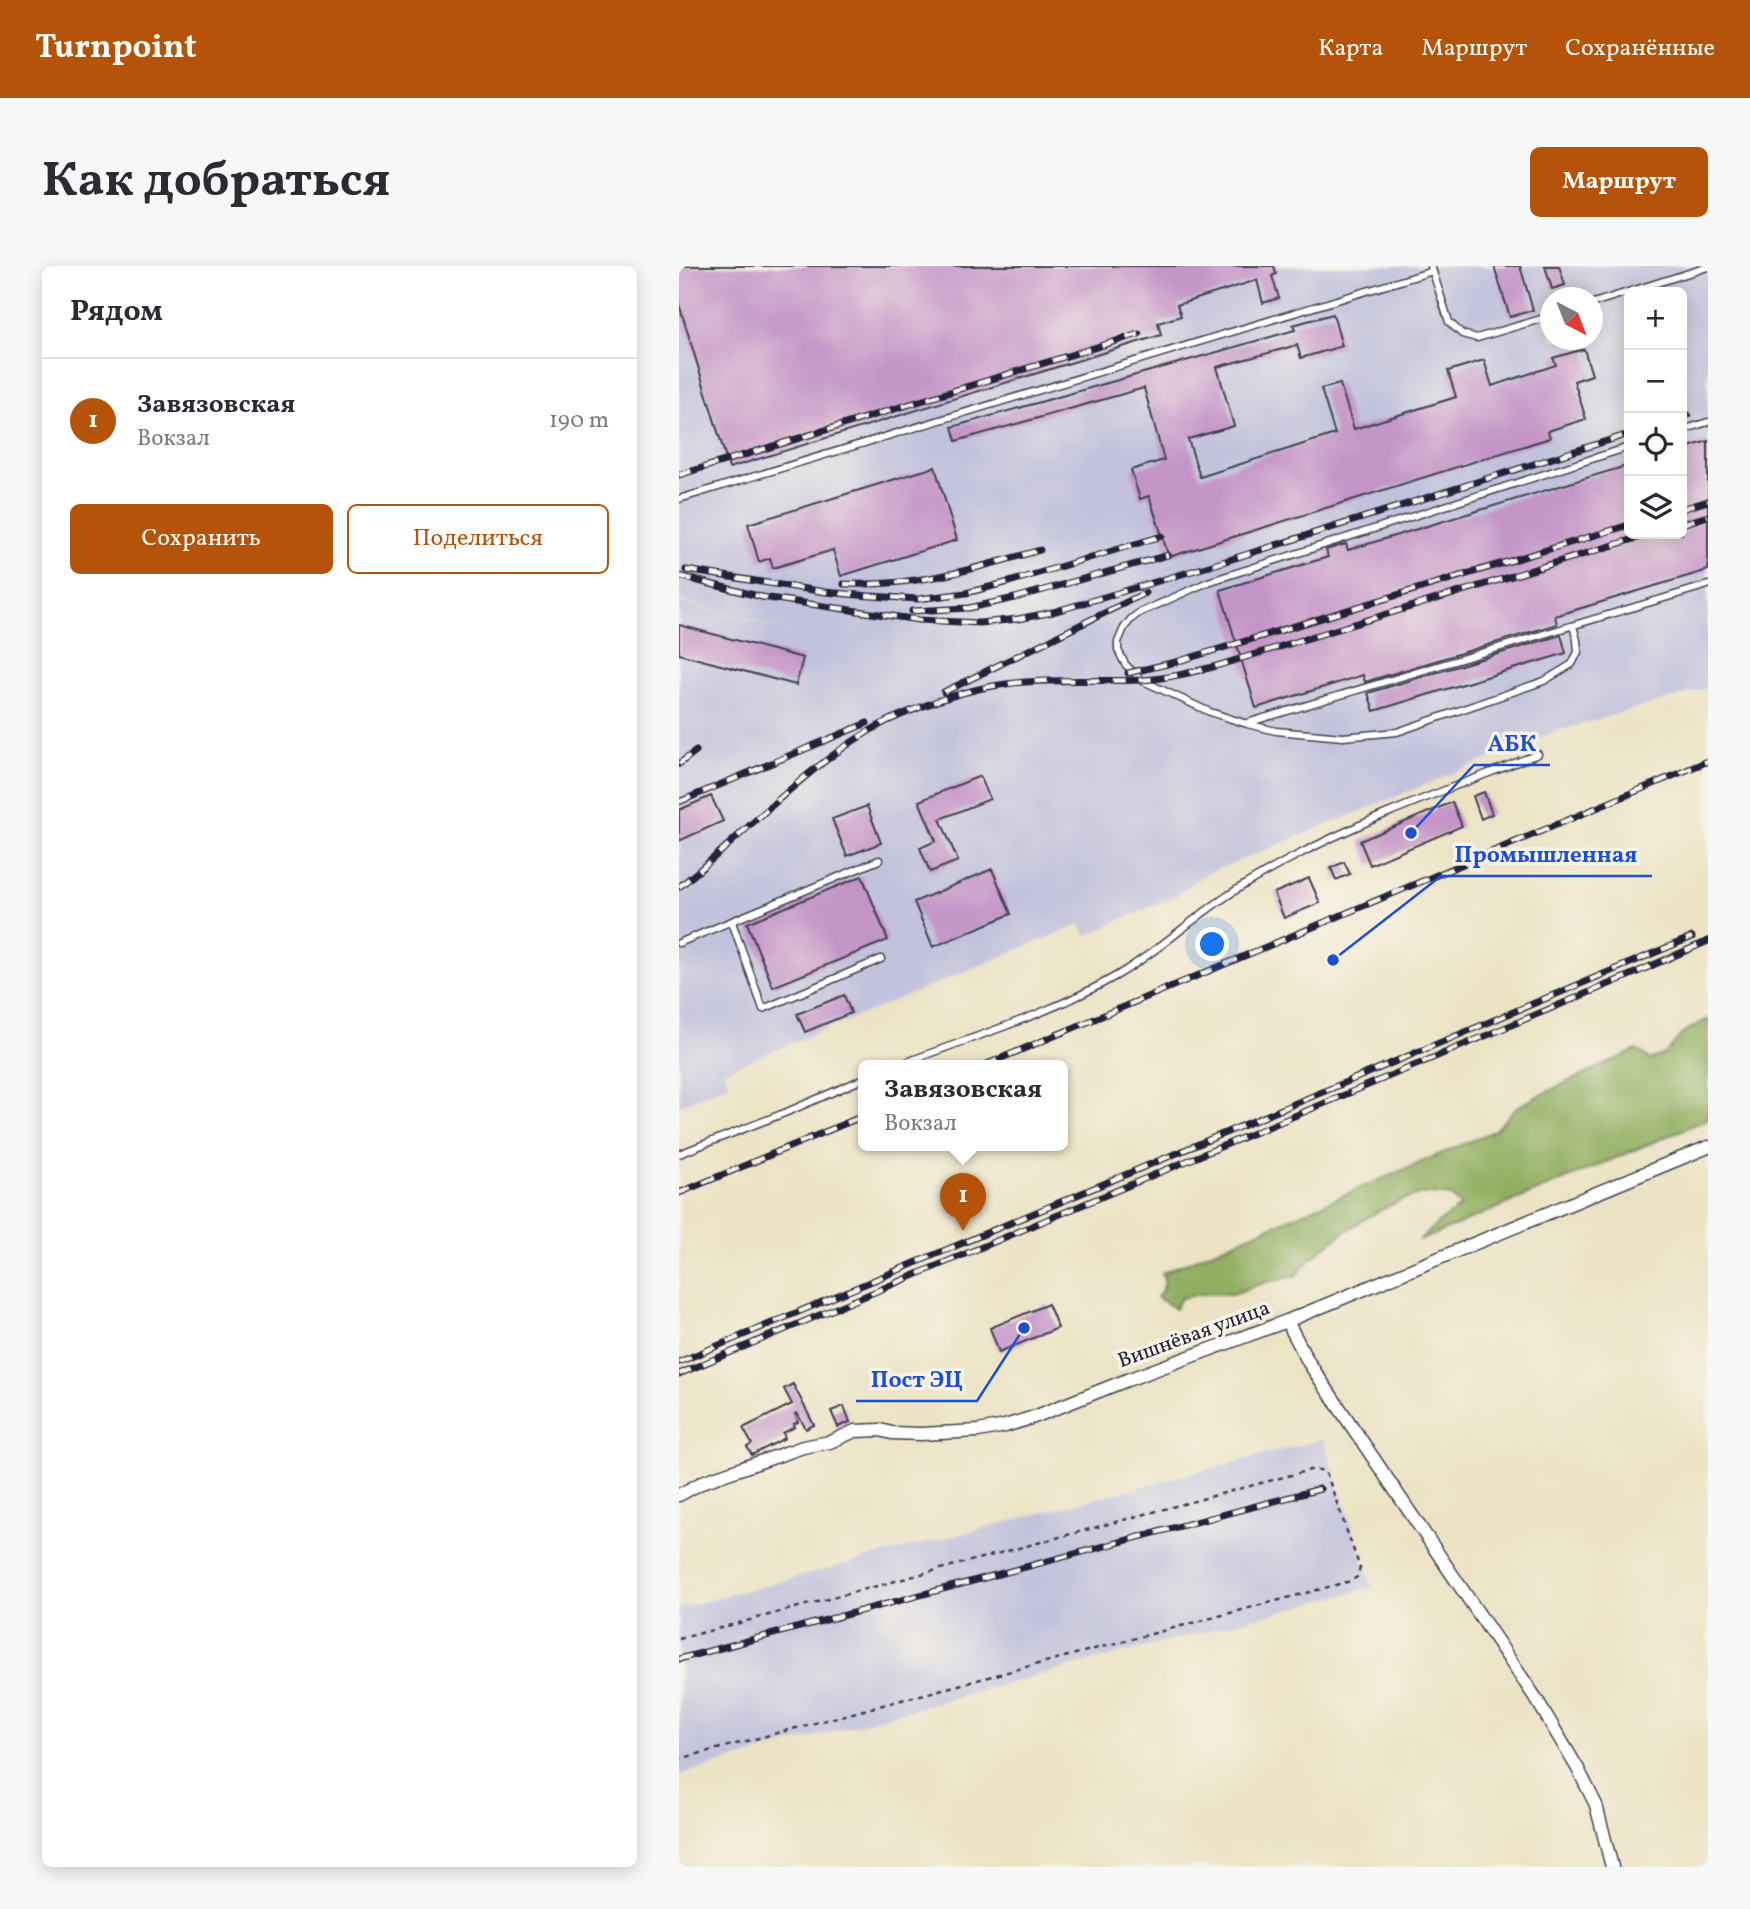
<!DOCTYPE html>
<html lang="ru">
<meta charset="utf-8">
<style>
body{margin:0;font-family:Vollkorn,serif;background:#f7f7f7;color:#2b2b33}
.controls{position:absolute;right:21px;top:21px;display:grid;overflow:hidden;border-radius:10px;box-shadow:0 4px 18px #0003}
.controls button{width:63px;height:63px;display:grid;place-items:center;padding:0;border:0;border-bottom:2px solid #e1e1e2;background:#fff;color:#2b2b33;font:35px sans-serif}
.compass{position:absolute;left:861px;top:21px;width:63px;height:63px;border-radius:50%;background:#fff;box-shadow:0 4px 18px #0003;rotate:138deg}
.you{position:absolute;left:534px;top:679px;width:24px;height:24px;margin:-18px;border:5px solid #fff;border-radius:50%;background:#1a73e8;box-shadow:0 0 0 10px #1a73e833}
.badge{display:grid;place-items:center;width:46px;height:46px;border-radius:50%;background:#b45309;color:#fff;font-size:23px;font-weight:700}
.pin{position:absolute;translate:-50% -58px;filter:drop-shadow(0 2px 4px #0008)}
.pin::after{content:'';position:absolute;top:37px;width:24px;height:21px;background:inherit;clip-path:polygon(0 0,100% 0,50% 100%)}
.popup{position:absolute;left:179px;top:794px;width:210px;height:91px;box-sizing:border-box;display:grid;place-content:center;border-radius:10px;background:#fff;filter:drop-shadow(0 2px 5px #0005);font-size:23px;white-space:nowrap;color:#7c7c81}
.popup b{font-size:26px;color:#2b2b33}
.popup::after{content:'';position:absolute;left:50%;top:100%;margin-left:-14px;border:14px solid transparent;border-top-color:#fff}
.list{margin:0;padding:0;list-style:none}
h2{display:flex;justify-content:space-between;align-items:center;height:91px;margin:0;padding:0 28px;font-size:30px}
h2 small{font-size:23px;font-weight:400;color:#7c7c81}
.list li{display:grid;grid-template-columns:46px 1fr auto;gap:21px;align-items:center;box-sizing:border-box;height:126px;padding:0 28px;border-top:2px solid #e1e1e2}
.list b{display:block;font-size:26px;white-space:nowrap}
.list p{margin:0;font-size:23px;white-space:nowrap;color:#7c7c81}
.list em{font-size:23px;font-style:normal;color:#7c7c81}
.actions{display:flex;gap:14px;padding:21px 28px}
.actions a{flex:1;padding:16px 0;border:2px solid #b45309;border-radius:10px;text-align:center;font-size:24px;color:#b45309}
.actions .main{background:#b45309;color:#fff}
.icon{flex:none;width:38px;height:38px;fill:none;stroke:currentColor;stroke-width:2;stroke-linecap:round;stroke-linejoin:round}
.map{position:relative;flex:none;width:1029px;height:1601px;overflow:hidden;border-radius:10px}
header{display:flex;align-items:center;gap:42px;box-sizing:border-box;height:98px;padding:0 35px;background:#b45309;color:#fff}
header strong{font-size:33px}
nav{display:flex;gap:38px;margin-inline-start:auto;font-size:24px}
.intro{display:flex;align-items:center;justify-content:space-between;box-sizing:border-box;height:168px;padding:0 42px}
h1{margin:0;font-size:49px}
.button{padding:18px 32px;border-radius:10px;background:#b45309;color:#fff;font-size:24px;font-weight:700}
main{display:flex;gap:42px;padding:0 42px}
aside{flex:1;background:#fff;border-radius:10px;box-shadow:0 4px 18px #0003}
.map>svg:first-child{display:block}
.industrial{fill:#c2c2dc;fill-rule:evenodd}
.forest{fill:#91af61;stroke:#5a684e;stroke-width:2}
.building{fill:#c496c7}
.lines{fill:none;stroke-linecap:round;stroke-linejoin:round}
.lane-casing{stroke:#403f50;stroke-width:9}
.street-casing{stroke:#403f50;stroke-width:15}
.path{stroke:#403f50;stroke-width:2.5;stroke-dasharray:5 5;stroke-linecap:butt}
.lane{stroke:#fff;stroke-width:6}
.street{stroke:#fff;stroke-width:12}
.rail-casing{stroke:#22223b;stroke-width:7}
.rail{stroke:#f7f3e8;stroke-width:4.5;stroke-dasharray:13;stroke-linecap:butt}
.labels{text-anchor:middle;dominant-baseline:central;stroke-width:7;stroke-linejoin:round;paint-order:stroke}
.street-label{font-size:21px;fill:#22223b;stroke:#f7f3e8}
.leader{fill:none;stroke:#1d4ed8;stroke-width:2.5}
.callout-dot{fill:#1d4ed8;stroke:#f7f3e8;stroke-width:2.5}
.callout-label{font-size:23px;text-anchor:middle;font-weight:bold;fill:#1d4ed8;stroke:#f7f3e8;stroke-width:7;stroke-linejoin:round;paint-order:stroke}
</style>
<header>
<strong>Turnpoint</strong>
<nav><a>Карта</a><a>Маршрут</a><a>Сохранённые</a></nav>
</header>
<div class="intro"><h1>Как добраться</h1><a class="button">Маршрут</a></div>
<main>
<aside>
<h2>Рядом<small></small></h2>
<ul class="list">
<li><span class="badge">1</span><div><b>Завязовская</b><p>Вокзал</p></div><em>190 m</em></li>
</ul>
<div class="actions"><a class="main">Сохранить</a><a>Поделиться</a></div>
</aside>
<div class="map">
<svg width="1029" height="1601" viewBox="0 0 1029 1601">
<rect width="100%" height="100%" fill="#f7f3e8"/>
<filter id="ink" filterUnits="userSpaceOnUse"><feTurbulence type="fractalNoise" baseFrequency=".0143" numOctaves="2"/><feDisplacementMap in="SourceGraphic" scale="14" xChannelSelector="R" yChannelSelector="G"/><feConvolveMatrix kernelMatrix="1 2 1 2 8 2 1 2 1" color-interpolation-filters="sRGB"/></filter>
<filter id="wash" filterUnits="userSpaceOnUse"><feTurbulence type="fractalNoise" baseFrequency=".00686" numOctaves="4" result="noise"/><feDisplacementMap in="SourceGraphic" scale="28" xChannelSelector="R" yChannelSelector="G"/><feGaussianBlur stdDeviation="1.57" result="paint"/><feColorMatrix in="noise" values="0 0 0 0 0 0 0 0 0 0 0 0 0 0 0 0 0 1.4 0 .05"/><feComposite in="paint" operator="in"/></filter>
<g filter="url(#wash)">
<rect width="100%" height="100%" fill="#ece3c4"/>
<path class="industrial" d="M0,0H1029V422L875,466L525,609L497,629L407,670L402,658L45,805L50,818L0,840V336L119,367L0,334ZM950,26H1003V268H950ZM872,32H914V74H872Z
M644,1173L693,1321L225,1445L0,1509V1342Z"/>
<path class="forest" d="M1029,753V853L740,975L759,957L782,940L772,930C762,929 749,927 739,929C701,939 641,978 617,1010L587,1016L554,1028H522L502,1032L496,1043L478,1031C485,1023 488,1017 483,1007L815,865L838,841L857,831L957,784L965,788L970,794L986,788L1005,766Z"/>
<g id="blocks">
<path class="building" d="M0,0H595L597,8L593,10L600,32L584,37L578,14L498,39L502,50L479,57L482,69L50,202L0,38Z
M815,0H841L854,44L831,51Z
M866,0H880L886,19L873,23Z
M654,48L663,80L622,92L618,79L538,101L555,160L509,173L521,211L656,168L642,123L661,118L675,163L777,131L769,105L805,94L813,120L877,99L874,92L905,83L913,109L895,115L907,153L869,165L871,172L490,291L470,230L461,233L452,204L485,194L465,122L277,175L273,161L616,64L614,59Z
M1029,175V304L876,350L878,358L686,416L684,409L577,442L541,324L649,291L647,284L667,278L669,284L950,199V268H1003V183Z
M256,201L278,274L162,310L154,284L94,302L91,292L80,296L69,258Z
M0,359L124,392L117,419L0,388Z
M882,369L887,387L695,445L689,427Z
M301,510L311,533L261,553L279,595L251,606L241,582L257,575L240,535Z
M805,526L813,548L802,553L794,530Z
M32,530L44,555L0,575V544Z
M773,536L783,560L691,599L681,575Z
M188,540L202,577L168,590L153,553Z
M665,596L671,608L657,614L652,602Z
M313,603L332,648L254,681L235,636Z
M183,610L209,674L94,721L68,657Z
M630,612L641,637L605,652L595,627Z
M165,729L172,747L126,766L118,748Z
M369,1038L379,1062L320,1086L311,1062Z
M114,1118L135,1159L127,1163L118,1147L116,1148L119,1156L115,1158L116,1161L104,1167L106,1172L73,1189L68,1181L73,1178L64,1162L113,1138L105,1123Z
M165,1140L171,1156L159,1161L152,1145Z"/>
</g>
</g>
<g filter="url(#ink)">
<use href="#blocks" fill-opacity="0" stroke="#403f50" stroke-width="2"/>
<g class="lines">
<defs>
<path id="lane" d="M752,0L770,56L783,68L798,72L872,50
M914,37L1029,1
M1003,164L1029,156
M0,233L754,5
M894,360L898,374L899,386L893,398L865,415L718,466L664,471L597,465L568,458L531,446L462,414L446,398L439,384V376L445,362L452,353L460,347L529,316L950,181
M568,457L1029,319
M53,656L84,743L202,693
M0,677L200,594
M220,799C292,771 370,749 437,710C475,688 508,657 545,632C565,618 587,606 609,594C689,551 775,521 859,488
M0,888L108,846L184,813"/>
<path id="street" d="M608,1055L630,1097L858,1434L899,1503L917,1539L933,1601
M0,1229L26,1215L124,1181L151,1176L176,1165L201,1164L213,1167L242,1168L299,1165L326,1160L355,1151L448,1114L608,1055L1029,881"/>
</defs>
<use href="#lane" class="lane-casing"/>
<use href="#street" class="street-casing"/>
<path class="path" d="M0,1373L631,1204H644L648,1209L681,1302L678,1311L672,1315L0,1493"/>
<use href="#lane" class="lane"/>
<use href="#street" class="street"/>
<defs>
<path id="rail" d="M1003,151L1009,149
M0,209L460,68
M1003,243L1029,235
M1003,258L1029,250
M7,304L146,326L191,330L239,333L287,327L330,316L483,270
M0,310L83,331L240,354L301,357L339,353L374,346L537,298L950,168
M165,318C237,321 294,303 361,284
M233,345L290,342L336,332L489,289
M449,407L497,396L950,259
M265,426L466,327
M206,456C244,439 286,423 327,418C371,412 417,416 461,414C486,413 510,407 534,401L971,268
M0,498L17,485
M0,536L188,457
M0,621C73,563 128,496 212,453
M306,799L1029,495
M0,927L184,850
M0,1096L1013,671
M0,1108L949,710L1029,675
M0,1393L641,1223"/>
</defs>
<use href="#rail" class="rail-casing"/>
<use href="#rail" class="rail"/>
</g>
</g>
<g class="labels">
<g class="street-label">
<text transform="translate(515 1069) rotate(-20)">Вишнёвая улица</text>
</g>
</g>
<path class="leader" d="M732 567L795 499H871M654 694L762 610H973M345 1062L298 1135H177"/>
<g class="callout-dot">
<circle cx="732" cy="567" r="7"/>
<circle cx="654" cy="694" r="7"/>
<circle cx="345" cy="1062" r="7"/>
</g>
<g class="callout-label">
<text x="833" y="485">АБК</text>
<text x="867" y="596">Промышленная</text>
<text x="238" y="1121">Пост ЭЦ</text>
</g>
</svg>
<div class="controls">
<button>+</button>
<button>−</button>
<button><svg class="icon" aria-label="locate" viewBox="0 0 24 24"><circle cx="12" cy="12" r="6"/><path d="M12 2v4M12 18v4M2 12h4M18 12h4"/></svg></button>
<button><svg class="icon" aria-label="layers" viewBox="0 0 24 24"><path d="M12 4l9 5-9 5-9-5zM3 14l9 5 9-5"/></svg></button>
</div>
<svg class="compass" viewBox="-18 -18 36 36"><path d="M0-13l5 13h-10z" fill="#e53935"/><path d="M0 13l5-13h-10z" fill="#7c7c81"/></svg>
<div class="you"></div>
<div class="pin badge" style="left:284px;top:965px">1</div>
<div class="popup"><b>Завязовская</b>Вокзал</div>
</div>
</main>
